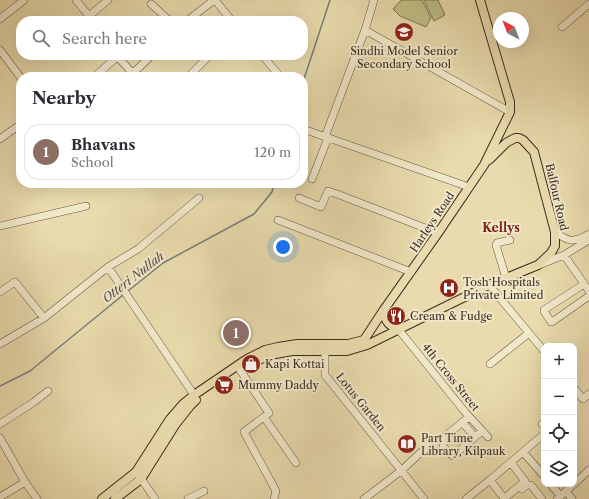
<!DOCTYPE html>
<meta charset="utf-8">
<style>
body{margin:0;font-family:"Libre Caslon Text",serif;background:#f7f7f7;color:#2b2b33}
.controls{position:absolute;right:12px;bottom:12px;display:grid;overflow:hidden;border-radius:8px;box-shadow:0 4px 16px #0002}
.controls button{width:36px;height:36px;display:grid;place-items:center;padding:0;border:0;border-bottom:1px solid #e1e1e2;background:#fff;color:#2b2b33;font:20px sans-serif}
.compass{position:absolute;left:493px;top:12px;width:36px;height:36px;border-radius:50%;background:#fff;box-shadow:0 4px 16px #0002;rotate:318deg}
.you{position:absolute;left:283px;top:247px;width:14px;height:14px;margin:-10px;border:3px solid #fff;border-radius:50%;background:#1a73e8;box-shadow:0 0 0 6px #1a73e833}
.badge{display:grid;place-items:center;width:26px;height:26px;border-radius:50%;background:#8f2418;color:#fff;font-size:13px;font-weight:700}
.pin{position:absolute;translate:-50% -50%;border:2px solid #fff;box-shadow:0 1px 4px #0006}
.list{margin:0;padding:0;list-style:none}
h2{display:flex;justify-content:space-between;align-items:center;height:52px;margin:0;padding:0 16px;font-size:17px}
h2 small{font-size:13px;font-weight:400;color:#7c7c81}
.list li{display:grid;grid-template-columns:26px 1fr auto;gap:12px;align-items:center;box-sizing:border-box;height:56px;margin:0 8px 8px;padding:0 8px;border:1px solid #e1e1e2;border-radius:16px}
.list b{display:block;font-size:15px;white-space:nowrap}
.list p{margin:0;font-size:13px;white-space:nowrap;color:#7c7c81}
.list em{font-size:13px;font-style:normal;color:#7c7c81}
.icon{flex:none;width:22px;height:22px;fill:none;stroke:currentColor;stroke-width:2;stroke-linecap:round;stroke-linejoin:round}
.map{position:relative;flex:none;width:589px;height:499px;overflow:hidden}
.search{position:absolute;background:#fff;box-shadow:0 4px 16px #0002;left:16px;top:16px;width:292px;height:44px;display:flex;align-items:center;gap:10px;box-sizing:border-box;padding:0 14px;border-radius:16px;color:#7c7c81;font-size:15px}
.panel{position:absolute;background:#fff;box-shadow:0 4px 16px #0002;left:16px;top:72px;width:292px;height:116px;border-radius:16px}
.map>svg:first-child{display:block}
.green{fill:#bfbd84;stroke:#7d7454}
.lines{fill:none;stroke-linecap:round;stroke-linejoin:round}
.stream{stroke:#76807b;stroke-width:1.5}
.minor-casing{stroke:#665846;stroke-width:8}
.major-casing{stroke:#3b2c23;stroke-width:10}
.minor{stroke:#f1e8ca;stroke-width:7}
.major{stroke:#e9dbad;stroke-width:8}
.labels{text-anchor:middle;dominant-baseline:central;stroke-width:4;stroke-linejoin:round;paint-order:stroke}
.poi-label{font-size:11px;fill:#3b2c23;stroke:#f1e8ca;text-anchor:start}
.street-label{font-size:11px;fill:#3b2c23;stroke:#f1e8ca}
.neighbourhood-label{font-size:12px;font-weight:bold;fill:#7a1f14;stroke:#f1e8ca}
.water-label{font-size:12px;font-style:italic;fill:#544f48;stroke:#f1e8ca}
</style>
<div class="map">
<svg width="589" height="499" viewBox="0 0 589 499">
<rect width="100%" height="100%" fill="#e9dbad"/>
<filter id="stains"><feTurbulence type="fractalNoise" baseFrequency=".005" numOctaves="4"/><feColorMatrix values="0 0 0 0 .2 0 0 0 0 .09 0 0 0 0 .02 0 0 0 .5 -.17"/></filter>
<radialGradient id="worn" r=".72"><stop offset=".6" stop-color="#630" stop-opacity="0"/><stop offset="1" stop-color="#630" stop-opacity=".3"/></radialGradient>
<path class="green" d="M401,0H422L431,18L426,27L400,16L393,9Z
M424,0H438L445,15L434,21Z"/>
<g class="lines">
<path class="stream" d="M303,82L330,0
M128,291L163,263L254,214L272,192L274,183
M0,386L30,371L123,295"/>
<defs>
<path id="minor" d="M76,0L93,21
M215,0L232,21
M151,4L170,21
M89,16L108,0
M0,19L24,0
M187,21L214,0
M562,27L589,4
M365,30L510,112
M0,50L21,78
M116,55L136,77
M262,55L278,74
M94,77L117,57
M129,77L152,55
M188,77L210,55
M303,129L469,187
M325,137L365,30L374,0
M0,139L21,124
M312,179L328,138
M299,198L321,207L328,191L337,194L438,233
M278,220L411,272
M0,226L86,206
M555,232C569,242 573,243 589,234
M564,255L589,291
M539,265L564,255L589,240
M108,267L194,395
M506,278L496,245L497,243L510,240
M584,284L544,310V311L551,322H552L589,296
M489,285L544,351
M0,292L15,282L44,318
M399,330L465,412L488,437
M0,344L44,318L108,267L138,249L199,198
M325,351V375L424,499
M490,364L529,333
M240,370L269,413L244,432L276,491L274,499
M574,388L583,399L589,394
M264,417L296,463
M469,417L443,438C440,445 448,453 453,456L482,431
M462,422L475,437
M0,424L34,402L48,391
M542,424L544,422
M0,438L25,482L37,499
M523,452L544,476
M511,463L525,481L505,498L503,497L490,480L544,434
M138,474L155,499
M550,484L561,496
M574,484L589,470
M522,489L527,485H531L542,499
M566,491L572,499
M0,497L25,482
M188,499L204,491
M364,499L402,470L433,441
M466,499L490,480
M557,499L574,484"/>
<path id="major" d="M383,311C386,322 388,325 399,330
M245,366L270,355L292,351H347L367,345L489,285L538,265L551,253L555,246V232L534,152L523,140L519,138H515L506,143L489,160
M102,499L136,472L170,419L183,404L194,395L247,359L265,350L278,347L297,344H348L364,340L383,311L438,233L484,165L510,112V102L480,0
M115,499L141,479L175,425L190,406L196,400"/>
</defs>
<use href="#minor" class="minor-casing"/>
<use href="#major" class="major-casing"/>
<use href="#minor" class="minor"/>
<use href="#major" class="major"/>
</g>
<defs>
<symbol id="school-disc" viewBox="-11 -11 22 22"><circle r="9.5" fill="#8f2418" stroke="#f1e8ca"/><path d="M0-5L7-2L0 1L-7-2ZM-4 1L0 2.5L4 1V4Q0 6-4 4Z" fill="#fff"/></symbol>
<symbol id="hospital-disc" viewBox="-11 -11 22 22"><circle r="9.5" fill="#8f2418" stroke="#f1e8ca"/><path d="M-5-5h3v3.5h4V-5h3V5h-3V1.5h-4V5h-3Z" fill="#fff"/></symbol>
<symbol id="restaurant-disc" viewBox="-11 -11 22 22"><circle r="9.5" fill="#8f2418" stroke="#f1e8ca"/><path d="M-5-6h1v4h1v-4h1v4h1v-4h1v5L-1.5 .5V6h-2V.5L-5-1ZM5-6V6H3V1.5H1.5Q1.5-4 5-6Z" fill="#fff"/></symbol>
<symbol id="shop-disc" viewBox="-11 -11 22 22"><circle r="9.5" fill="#8f2418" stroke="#f1e8ca"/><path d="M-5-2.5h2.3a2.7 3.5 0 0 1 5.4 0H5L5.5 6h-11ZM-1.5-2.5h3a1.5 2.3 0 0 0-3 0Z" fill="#fff"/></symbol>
<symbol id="supermarket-disc" viewBox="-11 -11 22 22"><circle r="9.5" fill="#8f2418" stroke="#f1e8ca"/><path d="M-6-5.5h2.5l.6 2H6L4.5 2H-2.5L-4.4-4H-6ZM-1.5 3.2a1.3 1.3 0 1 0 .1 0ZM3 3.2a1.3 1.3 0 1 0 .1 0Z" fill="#fff"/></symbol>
<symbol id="library-disc" viewBox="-11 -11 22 22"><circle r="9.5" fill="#8f2418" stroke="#f1e8ca"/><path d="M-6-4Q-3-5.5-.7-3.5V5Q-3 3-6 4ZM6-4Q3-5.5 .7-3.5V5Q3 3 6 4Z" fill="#fff"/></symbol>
</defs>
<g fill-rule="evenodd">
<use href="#school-disc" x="393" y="21" width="22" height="22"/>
<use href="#hospital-disc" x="438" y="277" width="22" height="22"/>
<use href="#restaurant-disc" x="385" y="305" width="22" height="22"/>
<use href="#shop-disc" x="240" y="353" width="22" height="22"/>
<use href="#supermarket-disc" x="213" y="374" width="22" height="22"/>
<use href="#library-disc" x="396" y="433" width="22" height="22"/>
</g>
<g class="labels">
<g class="poi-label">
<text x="404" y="51" text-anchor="middle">Sindhi Model Senior<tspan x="404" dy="13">Secondary School</tspan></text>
<text x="463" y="282">Tosh Hospitals<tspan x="463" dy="13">Private Limited</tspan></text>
<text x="410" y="316">Cream &amp; Fudge</text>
<text x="265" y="364">Kapi Kottai</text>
<text x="238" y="385">Mummy Daddy</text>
<text x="421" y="438">Part Time<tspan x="421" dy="13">Library, Kilpauk</tspan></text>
</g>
<g class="street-label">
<text transform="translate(557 197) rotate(77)">Balfour Road</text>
<text transform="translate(432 222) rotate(-56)">Harleys Road</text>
<text transform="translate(451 377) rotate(51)">4th Cross Street</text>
<text transform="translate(361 402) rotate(51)">Lotus Garden</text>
</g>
<g class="neighbourhood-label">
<text x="501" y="227">Kellys</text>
</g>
<g class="water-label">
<text transform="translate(133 277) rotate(-38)">Otteri Nullah</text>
</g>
</g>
<rect width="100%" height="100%" filter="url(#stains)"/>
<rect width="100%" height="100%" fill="url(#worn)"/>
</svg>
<div class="controls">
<button>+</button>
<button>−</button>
<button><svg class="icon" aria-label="locate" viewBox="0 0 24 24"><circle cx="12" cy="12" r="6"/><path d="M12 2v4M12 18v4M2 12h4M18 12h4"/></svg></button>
<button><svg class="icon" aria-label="layers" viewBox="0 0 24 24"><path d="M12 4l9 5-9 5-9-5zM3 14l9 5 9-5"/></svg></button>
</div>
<svg class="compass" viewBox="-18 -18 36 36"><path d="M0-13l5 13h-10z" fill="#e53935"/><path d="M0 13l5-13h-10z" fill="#7c7c81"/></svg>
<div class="you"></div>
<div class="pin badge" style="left:236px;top:333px;background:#8d6e63">1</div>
<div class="search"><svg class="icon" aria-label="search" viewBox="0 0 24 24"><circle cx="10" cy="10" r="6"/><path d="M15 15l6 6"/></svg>Search here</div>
<section class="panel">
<h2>Nearby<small></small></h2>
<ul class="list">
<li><span class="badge" style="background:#8d6e63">1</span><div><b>Bhavans</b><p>School</p></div><em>120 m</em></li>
</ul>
</section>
</div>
